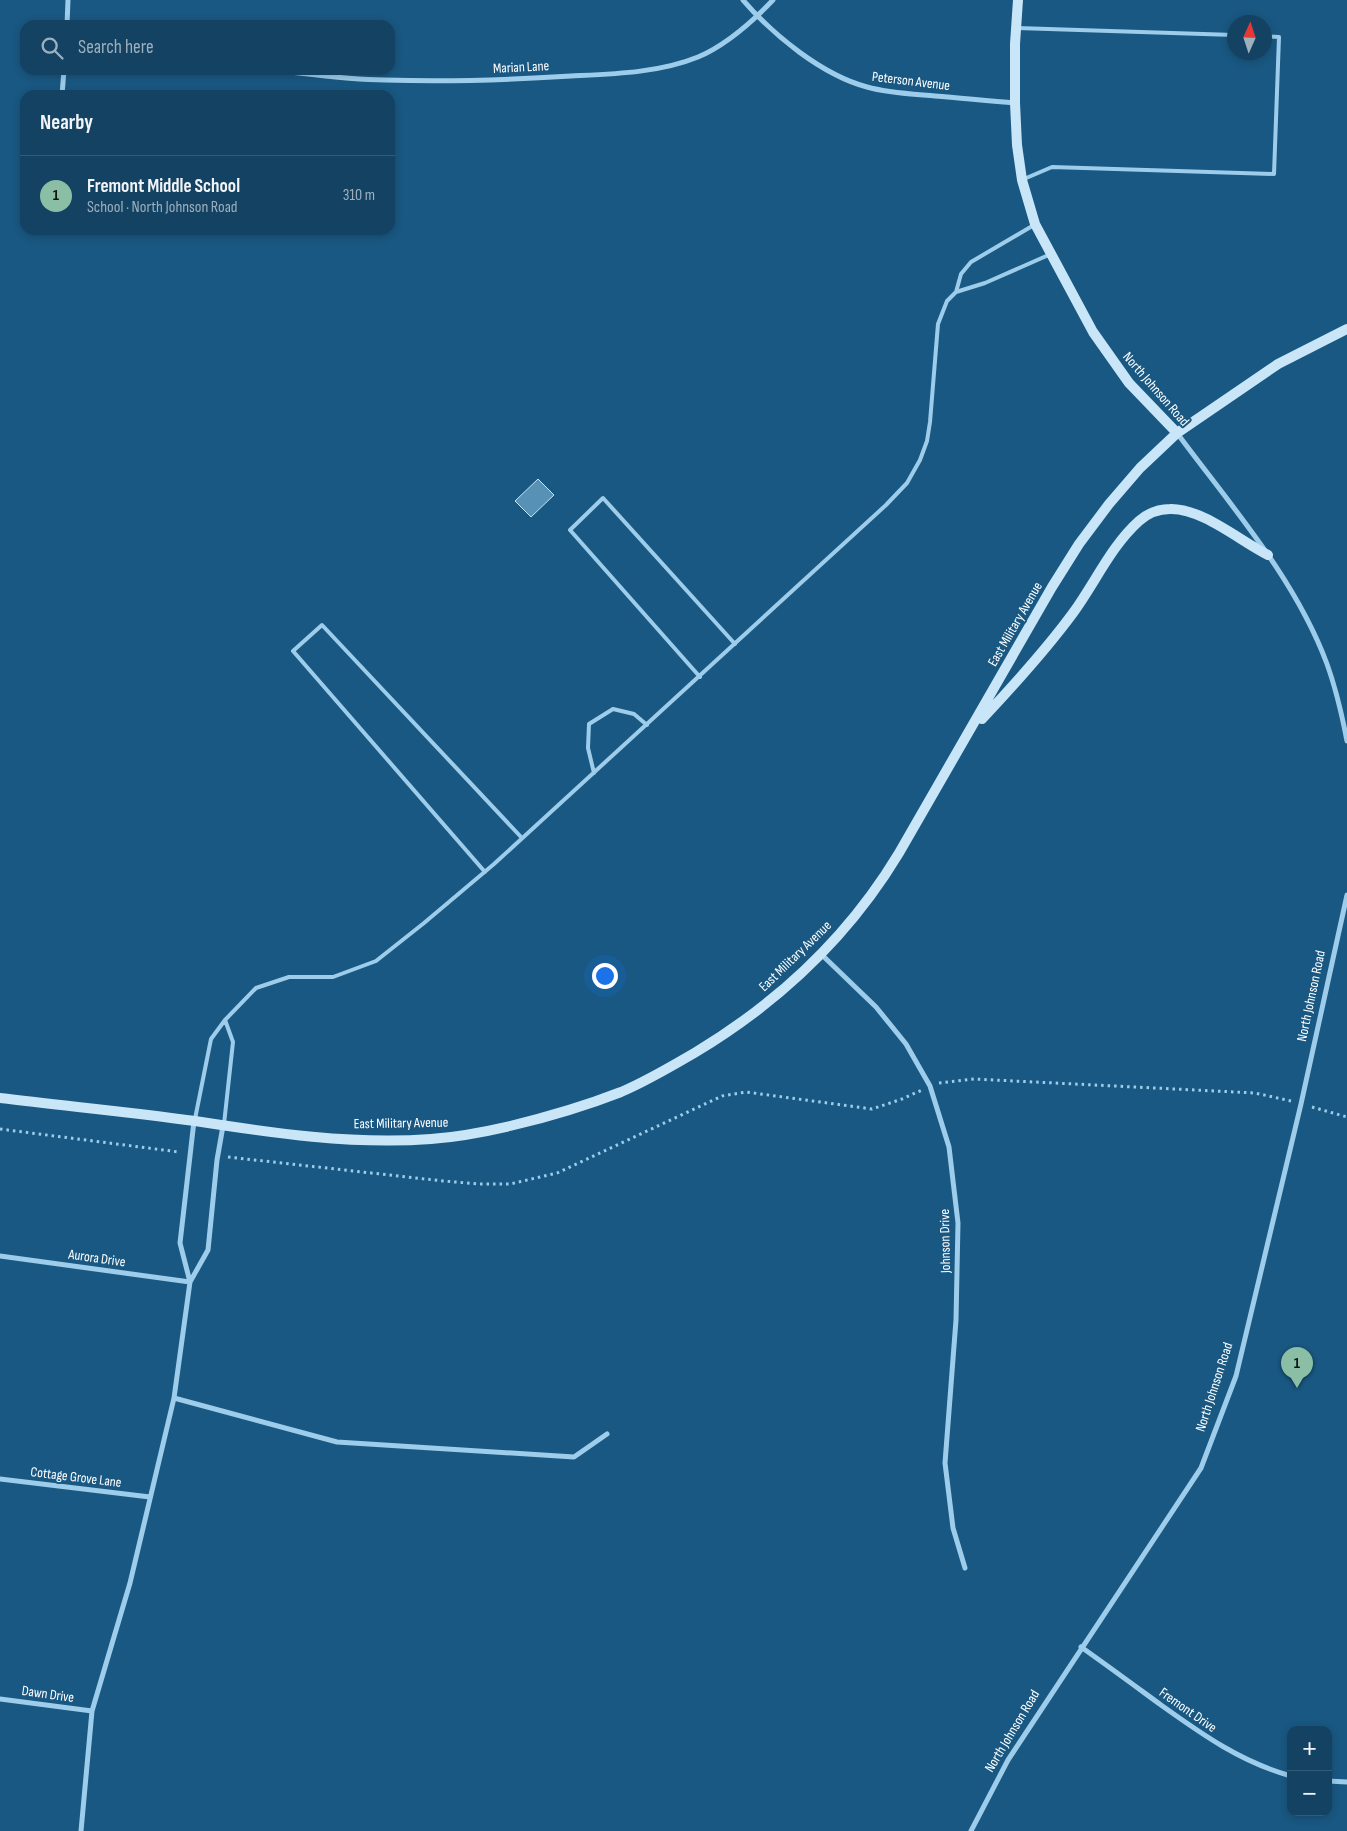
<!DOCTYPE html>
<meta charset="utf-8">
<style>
body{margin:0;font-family:"Sofia Sans Condensed",sans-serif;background:#1c4968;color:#f1f3f6}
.controls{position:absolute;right:15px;bottom:15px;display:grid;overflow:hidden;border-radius:10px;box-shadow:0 2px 8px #0003}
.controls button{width:45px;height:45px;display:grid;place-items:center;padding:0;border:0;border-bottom:1px solid #325b77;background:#134262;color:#f1f3f6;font:25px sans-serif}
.compass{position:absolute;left:1227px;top:15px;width:45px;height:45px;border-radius:50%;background:#134262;box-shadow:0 2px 8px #0003;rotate:3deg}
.you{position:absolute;left:604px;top:975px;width:18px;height:18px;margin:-12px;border:4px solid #fff;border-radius:50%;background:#1a73e8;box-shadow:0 0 0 8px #1a73e833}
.badge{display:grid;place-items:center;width:32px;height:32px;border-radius:50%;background:#8abfa5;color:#111;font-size:16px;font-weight:700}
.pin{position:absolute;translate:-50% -41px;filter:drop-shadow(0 1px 2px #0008)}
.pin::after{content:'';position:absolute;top:26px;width:18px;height:15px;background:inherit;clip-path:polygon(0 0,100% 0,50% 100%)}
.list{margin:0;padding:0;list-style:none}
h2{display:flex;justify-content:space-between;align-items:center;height:65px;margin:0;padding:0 20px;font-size:21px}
h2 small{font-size:16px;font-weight:400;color:#9db0be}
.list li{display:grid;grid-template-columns:32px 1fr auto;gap:15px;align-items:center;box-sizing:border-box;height:80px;padding:0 20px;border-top:1px solid #325b77}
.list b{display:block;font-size:19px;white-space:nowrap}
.list p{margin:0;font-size:16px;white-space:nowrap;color:#9db0be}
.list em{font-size:16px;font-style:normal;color:#9db0be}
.icon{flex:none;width:28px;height:28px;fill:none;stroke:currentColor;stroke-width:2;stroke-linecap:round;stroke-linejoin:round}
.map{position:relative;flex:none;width:1347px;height:1831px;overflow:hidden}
.search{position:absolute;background:#134262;box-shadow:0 2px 8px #0003;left:20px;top:20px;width:375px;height:55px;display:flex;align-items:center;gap:12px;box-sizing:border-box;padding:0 18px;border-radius:15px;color:#9db0be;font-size:19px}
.panel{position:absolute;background:#134262;box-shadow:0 2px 8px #0003;left:20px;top:90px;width:375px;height:145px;border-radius:15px}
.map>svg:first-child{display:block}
.building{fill:#5791b5;stroke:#c1e4f8}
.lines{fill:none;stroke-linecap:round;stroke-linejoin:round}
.path{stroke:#9dcdeb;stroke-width:3;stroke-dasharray:2.5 4;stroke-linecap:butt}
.service{stroke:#9dcdeb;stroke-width:4}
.minor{stroke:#9dcdeb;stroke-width:5}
.secondary{stroke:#c9e5f8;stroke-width:10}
.labels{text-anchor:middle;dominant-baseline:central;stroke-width:4;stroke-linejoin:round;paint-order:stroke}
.street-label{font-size:14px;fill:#fff;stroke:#195882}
</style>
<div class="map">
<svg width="1347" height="1831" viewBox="0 0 1347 1831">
<rect width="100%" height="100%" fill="#195882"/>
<path class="building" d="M538,479L554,495L531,517L515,501Z"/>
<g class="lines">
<path class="path" d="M939,1083L974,1079L1255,1093L1291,1101
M1312,1107L1347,1117
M0,1129L179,1152
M228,1157L443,1181L480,1184H510L557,1173L722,1096L746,1092L872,1109L902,1099L922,1090"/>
<path class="service" d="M1017,28L1234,35
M1024,179L1052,167L1274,174L1279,37L1264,36
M956,292L985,283L1051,254
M700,677L570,530L603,498L735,644
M594,773L588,748L589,724L613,709L634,714L647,725
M485,872L293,651L322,625L522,838
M195,1119L211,1039L225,1020L256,988L289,977H333L376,961L424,923L494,864L886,505L907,483L920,460L927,441L930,422L938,324L947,301L956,292L961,274L971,262L1034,225
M224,1124L233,1042L225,1020"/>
<path class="minor" d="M743,0C773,35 822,75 867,87C888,93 912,94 935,96C961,98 988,101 1015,103
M67,25L68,0
M272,70C309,74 347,80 385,80C447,82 509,80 571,76C612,74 659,73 698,57C726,45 752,22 773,0
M62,95L64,70
M1177,433C1231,506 1295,578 1327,664C1336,689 1342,715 1347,741
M821,954L876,1007L906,1044L930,1086L949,1147L958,1223L956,1320L945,1463L953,1528L965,1568
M0,1256L190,1282
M190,1282L180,1243L194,1121
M174,1398L337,1442L574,1457L607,1434
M0,1479L150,1497
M1081,1647C1108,1666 1135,1686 1161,1705C1203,1735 1241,1762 1291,1776
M0,1699L92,1711
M1328,1781L1347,1782
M81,1831L92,1711L130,1583L174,1398L190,1282L208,1250L217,1160L223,1126
M971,1831L1008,1760L1201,1468L1236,1376L1301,1104L1347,895"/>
<path class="secondary" d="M1018,0L1015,44V103L1017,145L1022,180L1035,224L1093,332L1129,383L1177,433
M982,719C1014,685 1045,651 1073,613C1095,583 1111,546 1139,521C1148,513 1158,509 1170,509C1202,508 1240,541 1268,555
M0,1098C65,1106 130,1112 195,1121C272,1133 352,1145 431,1139C457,1137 484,1132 510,1126C548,1117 585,1106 621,1092C647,1081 672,1066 696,1052C779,1002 849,936 899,853L1052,587L1079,544L1109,504L1140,468L1177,433L1278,364L1347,329"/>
</g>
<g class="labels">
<g class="street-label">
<text transform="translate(521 67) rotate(-3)">Marian Lane</text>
<text transform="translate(911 81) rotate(7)">Peterson Avenue</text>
<text transform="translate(1156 389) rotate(49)">North Johnson Road</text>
<text transform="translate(1015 624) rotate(-60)">East Military Avenue</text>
<text transform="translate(795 956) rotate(-44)">East Military Avenue</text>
<text transform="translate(1311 996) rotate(-78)">North Johnson Road</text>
<text transform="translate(401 1123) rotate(-1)">East Military Avenue</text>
<text transform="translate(945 1241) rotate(-91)">Johnson Drive</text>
<text transform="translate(97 1258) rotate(8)">Aurora Drive</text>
<text transform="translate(1214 1387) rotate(-72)">North Johnson Road</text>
<text transform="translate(76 1477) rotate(7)">Cottage Grove Lane</text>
<text transform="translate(48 1694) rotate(8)">Dawn Drive</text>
<text transform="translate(1188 1710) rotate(35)">Fremont Drive</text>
<text transform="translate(1012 1731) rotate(-59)">North Johnson Road</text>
</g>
</g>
</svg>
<div class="controls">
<button>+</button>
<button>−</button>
</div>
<svg class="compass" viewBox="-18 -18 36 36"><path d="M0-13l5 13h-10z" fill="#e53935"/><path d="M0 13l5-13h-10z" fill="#9db0be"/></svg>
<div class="you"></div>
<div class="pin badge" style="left:1297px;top:1388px">1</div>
<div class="search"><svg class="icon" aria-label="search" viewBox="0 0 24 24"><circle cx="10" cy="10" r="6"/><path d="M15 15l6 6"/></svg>Search here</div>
<section class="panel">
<h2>Nearby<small></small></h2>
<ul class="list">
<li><span class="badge">1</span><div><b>Fremont Middle School</b><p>School · North Johnson Road</p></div><em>310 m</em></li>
</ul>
</section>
</div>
